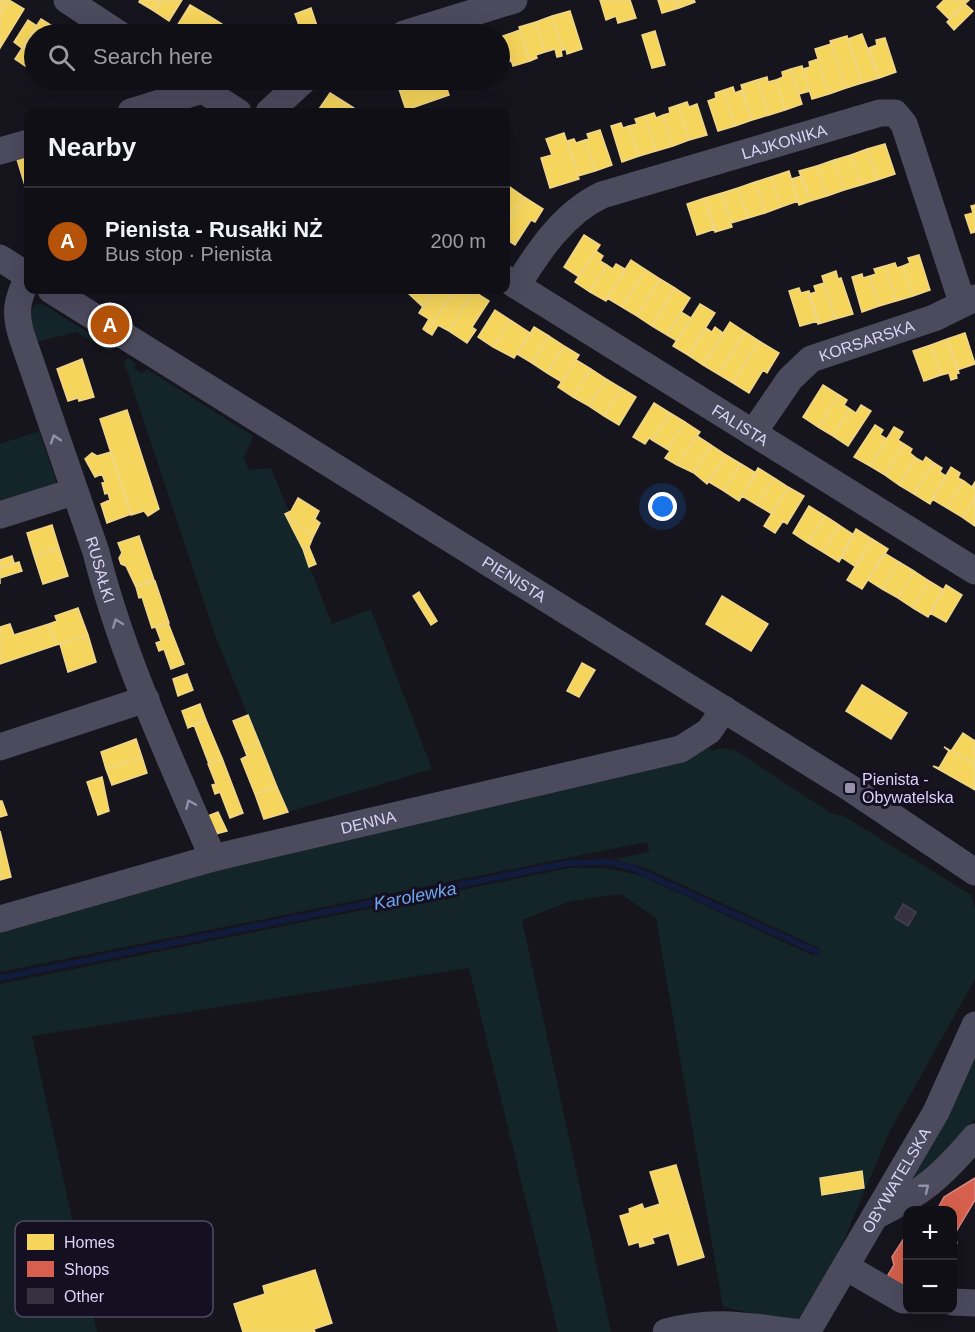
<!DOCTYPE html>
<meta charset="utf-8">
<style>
body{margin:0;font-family:Arial,sans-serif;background:#19181f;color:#f1f3f6}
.controls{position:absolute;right:18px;bottom:18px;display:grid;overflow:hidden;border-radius:12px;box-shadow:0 6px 24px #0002}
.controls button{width:54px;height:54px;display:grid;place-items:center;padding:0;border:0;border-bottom:2px solid #302f35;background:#100f16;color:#f1f3f6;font:30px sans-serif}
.you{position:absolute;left:663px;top:507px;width:21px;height:21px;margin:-15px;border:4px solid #fff;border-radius:50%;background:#1a73e8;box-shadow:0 0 0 9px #1a73e833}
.badge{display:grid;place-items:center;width:39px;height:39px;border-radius:50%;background:#b45309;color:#fff;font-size:20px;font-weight:700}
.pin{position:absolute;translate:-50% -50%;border:3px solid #fff;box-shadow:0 2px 6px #0006}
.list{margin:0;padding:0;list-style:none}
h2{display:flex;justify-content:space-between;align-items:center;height:78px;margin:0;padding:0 24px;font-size:26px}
h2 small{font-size:20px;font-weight:400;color:#9c9ca1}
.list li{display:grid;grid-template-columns:39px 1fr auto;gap:18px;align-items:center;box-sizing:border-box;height:108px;padding:0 24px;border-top:2px solid #302f35}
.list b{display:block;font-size:22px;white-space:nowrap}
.list p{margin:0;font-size:20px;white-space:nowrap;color:#9c9ca1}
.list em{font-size:20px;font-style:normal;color:#9c9ca1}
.icon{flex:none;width:33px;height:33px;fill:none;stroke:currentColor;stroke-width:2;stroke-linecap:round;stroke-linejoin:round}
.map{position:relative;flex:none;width:975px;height:1332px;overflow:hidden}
.search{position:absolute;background:#100f16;box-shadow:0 6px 24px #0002;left:24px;top:24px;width:486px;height:66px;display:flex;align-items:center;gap:15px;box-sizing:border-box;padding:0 21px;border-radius:33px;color:#9c9ca1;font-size:22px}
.panel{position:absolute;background:#100f16;box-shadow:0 6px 24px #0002;left:24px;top:108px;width:486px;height:186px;border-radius:12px}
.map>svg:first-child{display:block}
.green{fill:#132528}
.homes{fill:#f6d55c;stroke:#eed58b;stroke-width:1.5}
.shops{fill:#d6604d;stroke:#d88381;stroke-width:1.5}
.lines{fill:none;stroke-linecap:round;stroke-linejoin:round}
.stream{stroke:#111c3c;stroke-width:6}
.building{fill:#36323f;stroke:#443f50;stroke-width:1.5}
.minor{stroke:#4c4a5d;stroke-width:27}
.oneway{stroke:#948fac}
.poi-dot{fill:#9791ad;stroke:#141021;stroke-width:2}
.labels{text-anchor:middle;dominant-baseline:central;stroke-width:6;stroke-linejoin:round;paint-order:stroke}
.street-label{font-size:16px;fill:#dcd4fa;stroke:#141021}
.poi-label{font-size:16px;fill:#dcd4fa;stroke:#141021;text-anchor:start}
.water-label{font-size:18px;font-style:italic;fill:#6da6ef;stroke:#141021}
.key{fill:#141021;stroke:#504b62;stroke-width:1.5}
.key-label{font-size:16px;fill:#dcd4fa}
</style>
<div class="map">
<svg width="975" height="1332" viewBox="0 0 975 1332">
<rect width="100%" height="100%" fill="#16141d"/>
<path class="green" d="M36,304H43L113,348L110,352L76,332L36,342L29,311Z
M128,358L136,364L134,368L142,374L147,369L253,436L244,458L249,470L271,468L289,512L285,514L303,549L332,624L371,609L432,769L288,812L216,638L124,361Z
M39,431L65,506L0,527V444Z
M707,746L713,751L720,748L735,750L831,813L844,816L971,895L975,908V979L889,1133L838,1254L796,1323L723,1307L656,918L621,894L571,901L522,920L611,1332H558L469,968L32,1036L97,1332H0V984L569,868C597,867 622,868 648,879L814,956L819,948L648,869L615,859L649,852L647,842L0,972V927L211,871Z
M975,1048V1119L918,1179L913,1174Z"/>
<path class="homes" d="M0,0H9L0,14Z
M9,0L24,9L0,48V14Z
M140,0H161L154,11L139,2Z
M161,0H182L169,21L154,11Z
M600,0H630L636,18L618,23L616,16L606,20Z
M658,0H676L679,8L662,13Z
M676,0H694L695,2L679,8Z
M944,0H969L949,19L937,7Z
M965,4L973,11L954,30L947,22Z
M190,5L209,16L198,34H172Z
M311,8L317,26L301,31L295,14Z
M570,11L582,49L567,54L566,49L563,50L552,16Z
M209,16L225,26L219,34H198Z
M552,16L563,50H561L562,56L557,57L555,49L545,52L536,22Z
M41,19L57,29L54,34H34V65L31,70L15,59Z
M28,20L37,26L23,49L14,42Z
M536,22L545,52L536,55L537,58L530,61L519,27Z
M225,26L236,33L235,34H219Z
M520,30L530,61L513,66L503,36Z
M655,31L665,65L652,68L642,35Z
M862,34L879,78L862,83L848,39Z
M503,36L511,61L501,64L500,37Z
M847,36L862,83L846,88L830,41Z
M885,38L896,72L879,78L869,48L877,45L876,40Z
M831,44L846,88L829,94L815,49Z
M818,59L829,94L812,99L803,69L810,67L809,62Z
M802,66L810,91L799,94L791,69Z
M791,69L802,104L785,110L776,80L783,77L782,72Z
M767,77L768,82L776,80L785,110L769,115L757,80Z
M53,80H69L65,87Z
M251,80H272L266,89Z
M396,80H444L449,95L406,110Z
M757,80L769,115L752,120L741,85Z
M733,87L735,93L742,90L752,120L735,126L724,90Z
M724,90L735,126L718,131L708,101L716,98L715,93Z
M330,93L346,103L339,112H317Z
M687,102L689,107L697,104L707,135L689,140L678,105Z
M346,103L360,112H339Z
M678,105L689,140L673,146L663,115L670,113L669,108Z
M654,113L656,118L663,115L673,146L656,151L645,116Z
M645,116L656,151L639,156L629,126L637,124L635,119Z
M621,123L623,128L629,126L639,156L622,162L611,126Z
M600,130L612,165L595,171L585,140L589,139L587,134Z
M564,133L579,179L550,188L541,158L552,155L546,139Z
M574,139L576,143L585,140L595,171L578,176L567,141Z
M885,144L895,174L877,180L867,149Z
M867,149L877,180L861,185L851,155Z
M28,152V188L26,189L16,156Z
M851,155L861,185L844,190L834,160Z
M834,160L844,190L827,196L817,166Z
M817,166L827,196L810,201L799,171Z
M789,171L798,201L781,207L771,177Z
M802,176L810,201L799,205L791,179Z
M771,177L781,207L765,213L755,182Z
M755,182L765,213L748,218L738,188Z
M510,187L524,197L506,226V194Z
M738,188L748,218L731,223L722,193Z
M722,193L732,227L715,232L705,198Z
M524,197L543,209L535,222L531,220L515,245L506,239V226Z
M705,198L715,229L697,235L687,204Z
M975,205V232L971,233L965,215L973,213L971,206Z
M584,235L600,245L579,277L564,267Z
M596,251L603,256L600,261L607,265L590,292L575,282Z
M919,255L930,290L913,296L903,266L910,263L908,258Z
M631,260L646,270L622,307L607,298Z
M895,263L897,268L903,266L913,296L896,301L885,266Z
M616,264L625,269L606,301L590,292L607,265L613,269Z
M885,266L896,301L879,306L870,276L876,274L874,269Z
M646,270L660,279L637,316L622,307Z
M836,271L838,279L841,278L853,314L835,319L822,276Z
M862,274L863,278L870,276L879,306L862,312L852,277Z
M660,279L675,288L652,326L637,316Z
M824,283L835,319L818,324L809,294L816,292L814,286Z
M675,288L690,298L667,335L652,326Z
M799,288L801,293L809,291L818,321L800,326L789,291Z
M412,290H433L423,307L409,294Z
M433,290H454L427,332L423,329L429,319L419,313Z
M454,290L473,291L449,331L438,325L432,335L427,332Z
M473,291L489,301L472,327L476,330L467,343L449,331Z
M700,304L715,313L688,355L673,346Z
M495,310L510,320L493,347L478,337Z
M681,312L691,318L677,341L667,335Z
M510,320L530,333L514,358L493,347Z
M730,322L745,332L718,374L703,365Z
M534,327L549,336L532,363L517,354Z
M715,327L723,333L703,365L688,355L706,328L712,332Z
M745,332L759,341L733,383L718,374Z
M965,333L975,364L957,370L947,339Z
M549,336L564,346L547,373L532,363Z
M947,339L959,373L956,374L957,378L951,380L949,373L941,375L931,345Z
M759,341L779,353L767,373L763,370L749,393L733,383Z
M931,345L941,375L924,381L913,351Z
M564,346L579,355L562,382L547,373Z
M82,359L94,397L79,401L78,398L68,401L57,369Z
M576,360L591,369L573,397L558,387Z
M591,369L606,379L589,406L573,397Z
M606,379L621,388L604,416L589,406Z
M823,385L839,395L818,427L803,417Z
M621,388L636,397L619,425L604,416Z
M839,395L847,400L844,405L850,409L833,436L818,427Z
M654,403L670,413L652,440L649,438L645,444L633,437Z
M861,405L871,411L848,446L833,436L850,409L856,413Z
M127,410L159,509L148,516L144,511L131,515L100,419Z
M670,413L685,422L667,449L652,440Z
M685,422L700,432L677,465L665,458L670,451L667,449Z
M875,425L883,430L880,435L887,439L870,466L854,457Z
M894,427L903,432L898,440L904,444L885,475L870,466Z
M697,436L711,445L694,473L677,465Z
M904,444L912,449L910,453L916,458L899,485L885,475Z
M711,445L726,455L707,484L694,473Z
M111,452L131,514L107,523L101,504L110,500L108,493L105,494L102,483L105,482L102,474L95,477L85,459L92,453L97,456Z
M726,455L741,464L724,491L709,482Z
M926,457L934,463L914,494L899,485L916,458L923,462Z
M934,463L942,468L940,472L946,476L930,504L914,494Z
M741,464L756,473L739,501L724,491Z
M951,467L960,473L958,478L964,481L947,508L932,499Z
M758,468L774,478L757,505L742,496Z
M774,478L788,487L772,514L757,505Z
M964,481L972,487L975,482V497L962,517L947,508Z
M788,487L804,496L787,524L783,521L775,533L764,526Z
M975,497V526L962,517Z
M298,498L319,511L315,519L320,523L313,537L285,514L291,511Z
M809,506L825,516L808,543L793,533Z
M285,514L313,537L309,547L303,549Z
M825,516L839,525L823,552L808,543Z
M52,525L59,548L34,556L27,533Z
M839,525L854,535L839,562L823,552Z
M856,529L872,539L856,567L841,557Z
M139,536L154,580L136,587L126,566L121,564L119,558L122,553L118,543Z
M872,539L888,549L862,589L847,580Z
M309,547L316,564L309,567L303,549Z
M59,548L68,576L43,584L34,556Z
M884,553L899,562L882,589L868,580Z
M12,556L14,563L0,568V560Z
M19,562L22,571L0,578V584V568Z
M899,562L914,571L898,598L882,589Z
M914,571L929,581L913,608L898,598Z
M155,581L169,623L152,628L142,597L139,598L136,587Z
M929,581L944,590L928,617L913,608Z
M946,585L962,595L946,622L930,613Z
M419,592L437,621L431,625L413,596Z
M722,596L768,624L751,651L706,624Z
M78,608L88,635L56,645L49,624L57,621L55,616Z
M168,623L184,664L171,669L164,649L159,651L156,643L161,641L156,628Z
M10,624L14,635L49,624L56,645L0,664V627Z
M88,635L96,662L68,672L60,644Z
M582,663L595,670L579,697L567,691Z
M187,674L193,690L178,696L173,679Z
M862,685L907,713L891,739L846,711Z
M200,704L206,720L188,728L182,711Z
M248,715L259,742L244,748L233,721Z
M206,720L222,758L209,764L194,725Z
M963,733L975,741V765L951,751Z
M136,739L142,757L106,769L101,752Z
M259,742L277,787L255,794L241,759L247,756L244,748Z
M944,747L975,765V790L933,766L939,768L949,751Z
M142,757L147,773L112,785L106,769Z
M222,758L243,813L230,818L220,792L215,794L212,785L216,784L208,764Z
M102,777L109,811L98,815L87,782Z
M277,787L288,812L264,819L255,794Z
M0,801H2L7,815L0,817Z
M218,812L227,831L216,834L205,817Z
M0,831L11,877L0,880Z
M676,1165L704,1257L678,1265L669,1233L652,1238L654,1243L640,1247L639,1242L629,1245L620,1216L630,1213L629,1209L642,1204L644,1209L660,1204L650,1172Z
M862,1171L864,1188L822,1195L820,1178Z
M315,1270L332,1323L314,1329L315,1332H243L234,1304L265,1294L263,1286Z"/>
<path class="shops" d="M975,1178V1200L954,1235L957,1243L952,1251V1210H937L944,1197Z
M908,1232V1290L889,1281L888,1275L894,1265L892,1257Z"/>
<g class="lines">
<path class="stream" d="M0,978L568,863L609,862L630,867L817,952"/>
</g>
<path class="building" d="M903,904L916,912L908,926L895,918Z"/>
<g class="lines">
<g class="minor">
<path d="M67,0L119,34"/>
<path d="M404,34L514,0"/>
<path d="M187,80L238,112"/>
<path d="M131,112L202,90"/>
<path d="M269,112L304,80"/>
<path d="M0,151L28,143"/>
<path d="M0,258L28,276"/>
<path id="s1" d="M28,277C17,300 14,312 22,337L96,552C122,657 170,758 213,858"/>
<path id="s2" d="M506,279L975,571"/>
<path id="s3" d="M517,286C539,250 564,213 602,195L880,113H895L904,124L962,302"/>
<path id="s4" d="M51,290L850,788L975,872"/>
<path id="s5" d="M753,433L790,379L811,359L934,318L975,298"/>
<path d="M0,515L73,492"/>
<path d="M0,747L146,699"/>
<path id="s6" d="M0,919L213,858L681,749L709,731L724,709"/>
<path d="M875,1216C922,1193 941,1177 975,1137"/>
<path d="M846,1267L903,1300H908"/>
<path d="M952,1302L975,1303"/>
<path d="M666,1332C714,1319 746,1326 794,1332"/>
<path id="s7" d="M807,1332L936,1112L975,1025"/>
</g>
</g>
<defs><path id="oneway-chevron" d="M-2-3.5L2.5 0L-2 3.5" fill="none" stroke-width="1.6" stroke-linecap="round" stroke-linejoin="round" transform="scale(1.5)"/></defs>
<g class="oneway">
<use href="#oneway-chevron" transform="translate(55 439) rotate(-108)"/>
<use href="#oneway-chevron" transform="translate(117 623) rotate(-110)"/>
<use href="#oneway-chevron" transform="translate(190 804) rotate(-113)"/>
<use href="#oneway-chevron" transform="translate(925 1188) rotate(-39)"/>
</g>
<rect class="poi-dot" x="844" y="782" width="12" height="12" rx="3"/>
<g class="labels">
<g class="street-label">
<text stroke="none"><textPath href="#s3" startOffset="316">LAJKONIKA</textPath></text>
<text stroke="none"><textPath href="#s5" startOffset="153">KORSARSKA</textPath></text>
<text stroke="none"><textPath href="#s2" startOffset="276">FALISTA</textPath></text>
<text stroke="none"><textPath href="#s1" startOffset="308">RUSAŁKI</textPath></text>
<text stroke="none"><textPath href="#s4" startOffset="546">PIENISTA</textPath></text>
<text stroke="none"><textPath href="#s6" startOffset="381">DENNA</textPath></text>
<text stroke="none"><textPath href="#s7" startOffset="176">OBYWATELSKA</textPath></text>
</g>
<g class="poi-label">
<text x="862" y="779">Pienista -<tspan x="862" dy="18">Obywatelska</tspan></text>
</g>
<g class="water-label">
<text transform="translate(415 896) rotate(-11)">Karolewka</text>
</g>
</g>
<rect x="15" y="1221" width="198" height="96" rx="9" class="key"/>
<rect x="27" y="1234" width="27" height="16" fill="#f6d55c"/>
<rect x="27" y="1261" width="27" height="16" fill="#d6604d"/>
<rect x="27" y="1288" width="27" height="16" fill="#36323f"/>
<g class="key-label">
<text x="64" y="1248">Homes</text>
<text x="64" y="1275">Shops</text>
<text x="64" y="1302">Other</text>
</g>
</svg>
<div class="controls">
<button>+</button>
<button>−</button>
</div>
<div class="you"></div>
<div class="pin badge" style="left:110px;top:325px">A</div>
<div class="search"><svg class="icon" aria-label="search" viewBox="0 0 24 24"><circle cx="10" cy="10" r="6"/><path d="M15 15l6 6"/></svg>Search here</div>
<section class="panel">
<h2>Nearby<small></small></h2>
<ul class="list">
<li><span class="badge">A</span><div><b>Pienista - Rusałki NŻ</b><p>Bus stop · Pienista</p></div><em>200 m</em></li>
</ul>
</section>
</div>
